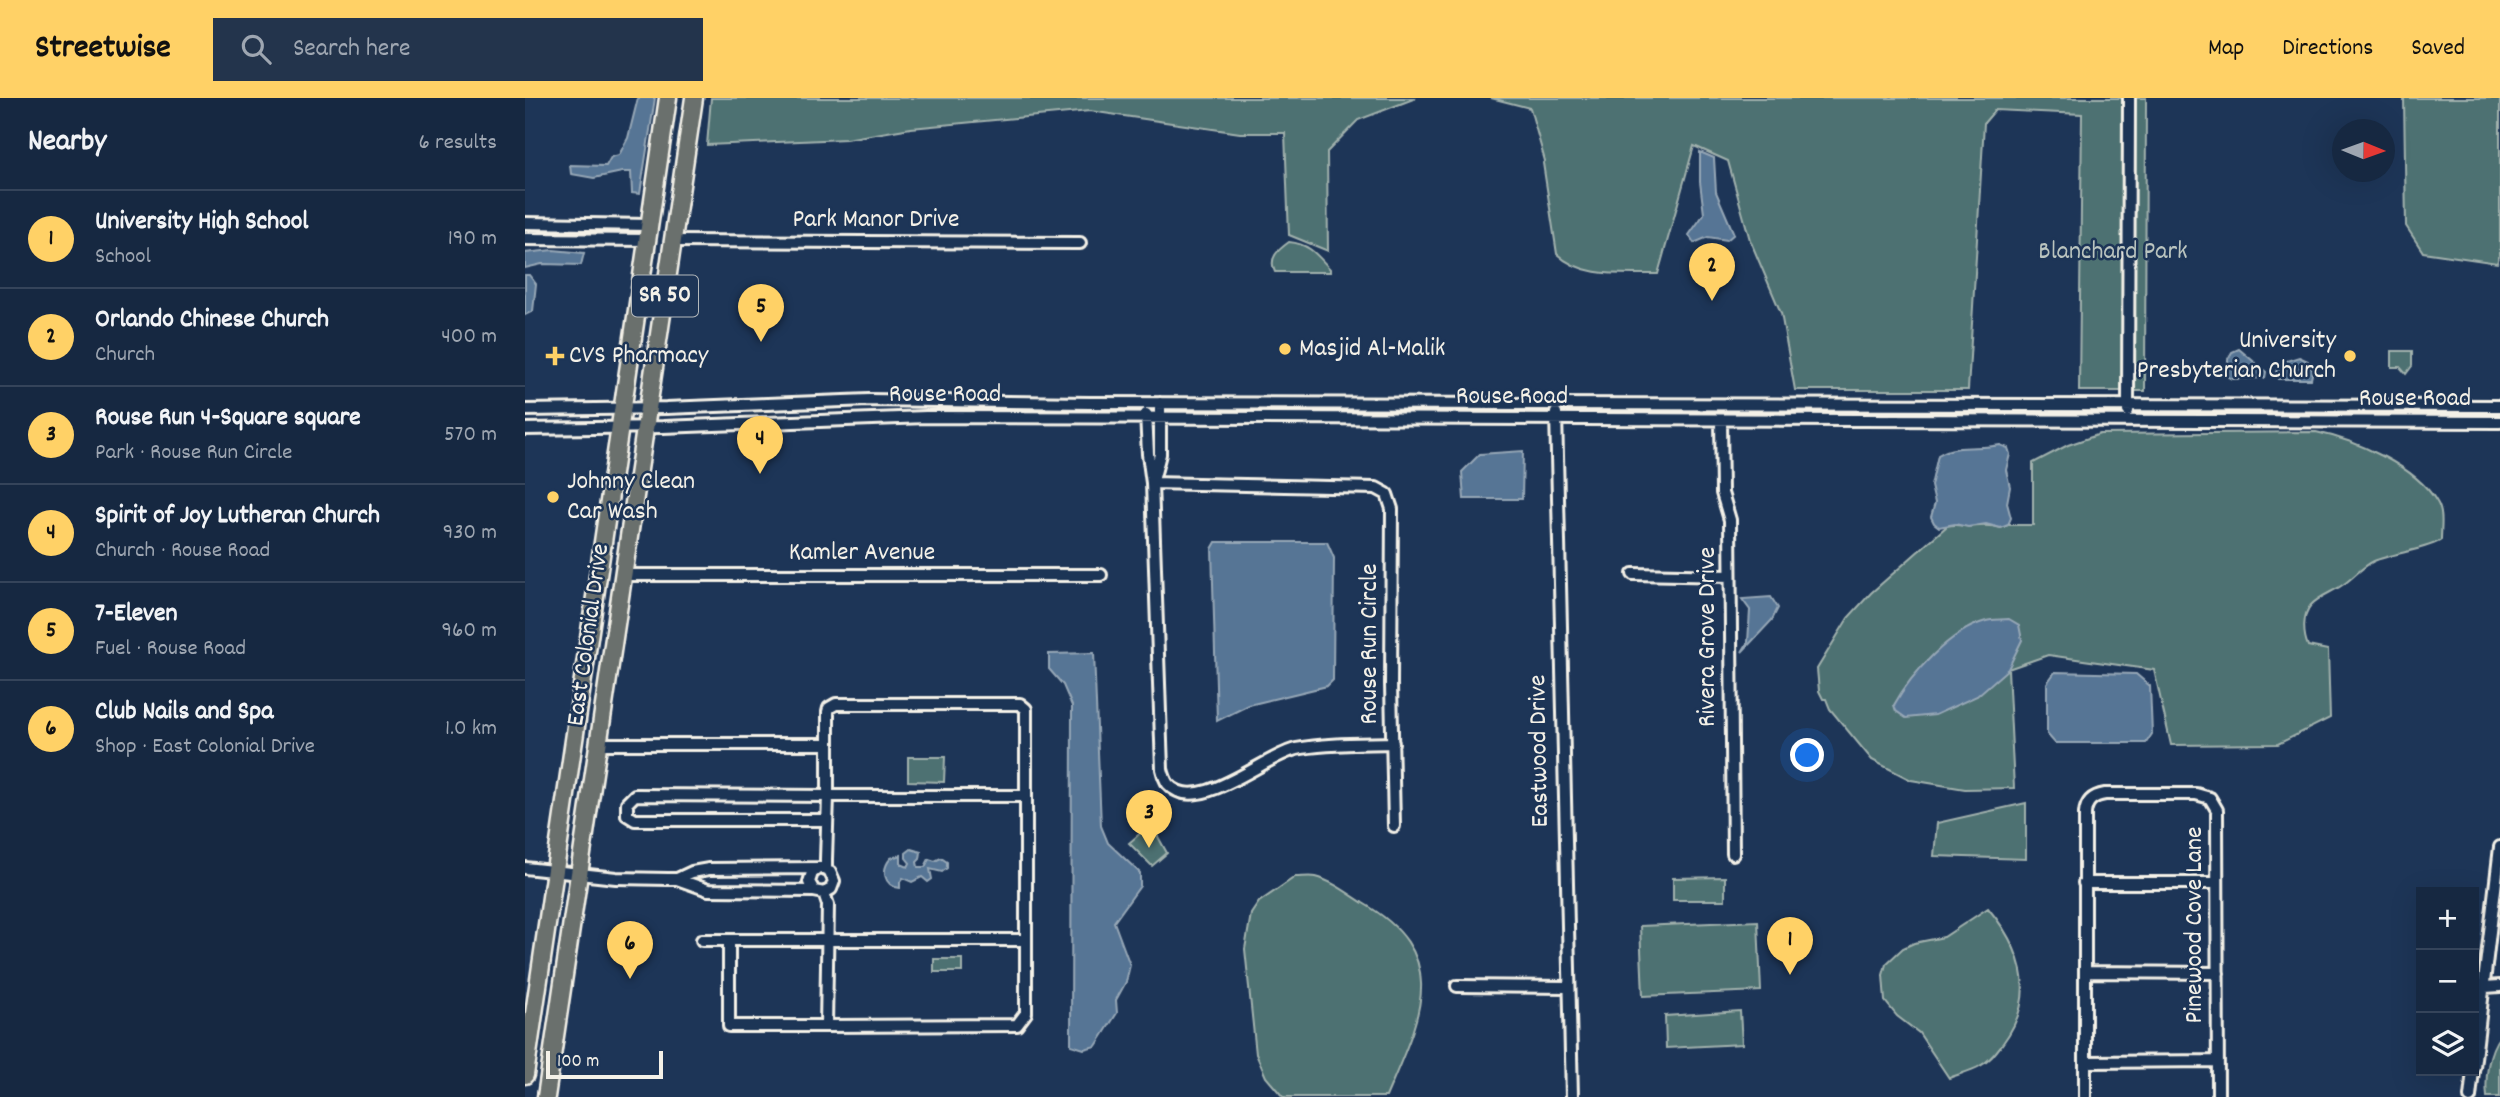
<!DOCTYPE html>
<meta charset="utf-8">
<style>
body{margin:0;font-family:Dekko,sans-serif;background:#23344c;color:#f1f3f6}
.controls{position:absolute;right:21px;bottom:21px;display:grid;overflow:hidden;border-radius:0px;box-shadow:0 7px 28px #0002}
.controls button{width:63px;height:63px;display:grid;place-items:center;padding:0;border:0;border-bottom:2px solid #35445a;background:#162841;color:#f1f3f6;font:35px sans-serif}
.compass{position:absolute;left:1807px;top:21px;width:63px;height:63px;border-radius:50%;background:#162841;box-shadow:0 7px 28px #0002;rotate:91deg}
.scale{position:absolute;left:21px;bottom:18px;width:117px;box-sizing:border-box;padding-left:7px;border:4px solid #f4f1e8;border-top:0;font-size:19px;line-height:24px;white-space:nowrap;color:#f4f1e8;-webkit-text-stroke:5px #1d3557;paint-order:stroke}
.you{position:absolute;left:1283px;top:658px;width:24px;height:24px;margin:-18px;border:5px solid #fff;border-radius:50%;background:#1a73e8;box-shadow:0 0 0 10px #1a73e833}
.badge{display:grid;place-items:center;width:46px;height:46px;border-radius:50%;background:#ffd166;color:#111;font-size:23px;font-weight:700}
.pin{position:absolute;translate:-50% -58px;filter:drop-shadow(0 2px 4px #0008)}
.pin::after{content:'';position:absolute;top:37px;width:24px;height:21px;background:inherit;clip-path:polygon(0 0,100% 0,50% 100%)}
.list{margin:0;padding:0;list-style:none}
h2{display:flex;justify-content:space-between;align-items:center;height:91px;margin:0;padding:0 28px;font-size:30px}
h2 small{font-size:23px;font-weight:400;color:#9ea6b1}
.list li{display:grid;grid-template-columns:46px 1fr auto;gap:21px;align-items:center;box-sizing:border-box;height:98px;padding:0 28px;border-top:2px solid #35445a}
.list b{display:block;font-size:26px;white-space:nowrap}
.list p{margin:0;font-size:23px;white-space:nowrap;color:#9ea6b1}
.list em{font-size:23px;font-style:normal;color:#9ea6b1}
.icon{flex:none;width:38px;height:38px;fill:none;stroke:currentColor;stroke-width:2;stroke-linecap:round;stroke-linejoin:round}
.map{position:relative;flex:none;width:1975px;height:999px;overflow:hidden}
header{display:flex;align-items:center;gap:42px;box-sizing:border-box;height:98px;padding:0 35px;background:#ffd166;color:#111}
header strong{font-size:33px}
nav{display:flex;gap:38px;margin-inline-start:auto;font-size:24px}
.search{width:490px;height:63px;background:#23344c;display:flex;align-items:center;gap:18px;box-sizing:border-box;padding:0 24px;border-radius:0px;color:#9ea6b1;font-size:26px}
main{display:flex}
aside{flex:1;background:#162841}
.map>svg:first-child{display:block}
.green{fill:#4e7172;stroke:#a1b1ad;stroke-width:2}
.water{fill:#577595;stroke:#96a7b6;stroke-width:2}
.lines{fill:none;stroke-linecap:round;stroke-linejoin:round}
.minor-casing{stroke:#f4f1e8;stroke-width:16}
.highway-casing{stroke:#f4f1e8;stroke-width:21}
.minor{stroke:#1d3557;stroke-width:10}
.highway{stroke:#6a706d;stroke-width:16}
.poi-dot{fill:#ffd166;stroke:#1d3557;stroke-width:2.5}
.labels{text-anchor:middle;dominant-baseline:central;stroke-width:5;stroke-linejoin:round;paint-order:stroke}
.shield{fill:#1d3557;stroke:#b4b9bc;stroke-width:2}
.shield-label{font-size:24px;font-weight:bold;fill:#f4f1e8}
.street-label{font-size:26px;fill:#f4f1e8;stroke:#1d3557}
.park-label{font-size:26px;fill:#bac4bf;stroke:#1d3557}
.poi-label{font-size:26px;fill:#f4f1e8;stroke:#1d3557;text-anchor:start}
</style>
<header>
<strong>Streetwise</strong>
<div class="search"><svg class="icon" aria-label="search" viewBox="0 0 24 24"><circle cx="10" cy="10" r="6"/><path d="M15 15l6 6"/></svg>Search here</div>
<nav><a>Map</a><a>Directions</a><a>Saved</a></nav>
</header>
<main>
<aside>
<h2>Nearby<small>6 results</small></h2>
<ul class="list">
<li><span class="badge">1</span><div><b>University High School</b><p>School</p></div><em>190 m</em></li>
<li><span class="badge">2</span><div><b>Orlando Chinese Church</b><p>Church</p></div><em>400 m</em></li>
<li><span class="badge">3</span><div><b>Rouse Run 4-Square square</b><p>Park · Rouse Run Circle</p></div><em>570 m</em></li>
<li><span class="badge">4</span><div><b>Spirit of Joy Lutheran Church</b><p>Church · Rouse Road</p></div><em>930 m</em></li>
<li><span class="badge">5</span><div><b>7-Eleven</b><p>Fuel · Rouse Road</p></div><em>960 m</em></li>
<li><span class="badge">6</span><div><b>Club Nails and Spa</b><p>Shop · East Colonial Drive</p></div><em>1.0 km</em></li>
</ul>
</aside>
<div class="map">
<svg width="1975" height="999" viewBox="0 0 1975 999">
<rect width="100%" height="100%" fill="#1d3557"/>
<filter id="ink" filterUnits="userSpaceOnUse"><feTurbulence type="fractalNoise" baseFrequency=".0143" numOctaves="2"/><feDisplacementMap in="SourceGraphic" scale="14" xChannelSelector="R" yChannelSelector="G"/><feConvolveMatrix kernelMatrix="1 2 1 2 8 2 1 2 1" color-interpolation-filters="sRGB"/></filter>
<g filter="url(#ink)">
<path class="green" d="M186,0H891L833,22L802,54L803,153L764,137L760,35H715L565,13L386,30L321,41L182,47Z
M966,0H1621L1620,293H1554L1557,16L1470,12L1459,25L1443,292H1270L1256,215L1225,142L1203,63L1169,48L1133,176C1099,175 1058,181 1032,156L1018,65L1020,63L1005,10Z
M1879,0H1975V156L1972,165L1898,154L1881,128Z
M764,144C785,146 792,157 805,171V174H750C743,160 753,152 764,144Z
M1867,253H1887V268L1881,276L1875,269H1867Z
M1791,334C1830,342 1891,368 1912,404C1919,415 1916,430 1916,442C1907,450 1865,456 1849,463C1838,468 1829,479 1819,486C1810,493 1794,498 1786,507C1777,517 1778,536 1783,548L1803,552L1805,620L1753,646L1646,647L1629,572L1523,557L1483,571L1489,690L1440,691L1386,682L1347,662L1305,611L1301,601H1298L1294,593L1292,571L1323,520L1346,495L1422,428C1430,426 1433,427 1440,428C1454,430 1459,425 1476,430L1483,427H1508V365L1543,347L1575,336Z
M383,659H420L419,684L383,683Z
M1501,705V761L1409,758L1412,725Z
M626,726L642,755L627,768L604,745Z
M770,779C777,779 785,778 791,779C807,783 824,796 838,805C929,858 894,921 861,999H758L741,979L731,956L720,851L726,816L734,804Z
M1200,779V802H1148V780Z
M1463,810C1498,852 1513,898 1478,945C1472,953 1465,963 1455,968C1446,973 1434,976 1424,980L1394,935L1372,918L1360,903L1358,877L1361,866L1378,850L1389,845L1419,839Z
M1233,823L1236,893L1118,898L1115,828Z
M409,861H437V874H409Z
M1215,913L1217,946L1141,950L1140,918Z
M1975,938V999H1962C1960,980 1963,953 1975,938Z"/>
<path class="water" d="M113,0H130L115,96L107,95L106,74H97L69,80L46,76L45,67L81,68L86,59L94,57L103,40Z
M1175,54L1189,60L1191,94L1209,136L1202,142L1183,139L1169,145L1164,137L1179,116L1175,84Z
M28,152L59,155L56,167L17,166L0,170V155Z
M0,177H4L11,186L8,213L0,217Z
M1714,251L1741,274L1740,280L1708,281L1703,279V261L1707,254Z
M1774,259L1783,263L1788,272L1786,281H1753L1751,274L1755,265Z
M1475,347L1483,350L1485,356L1481,372L1485,389L1482,405L1486,420L1483,427L1476,430L1461,426L1443,429L1430,426L1414,429L1409,425L1406,419L1410,405L1406,388L1413,357C1432,345 1454,352 1475,347Z
M998,353L997,401H939L937,374L955,356Z
M691,444H802L809,460L808,582L802,588L724,607L692,623L687,451Z
M1246,499L1253,510L1247,522L1217,554L1223,544L1225,512L1217,501Z
M1484,521L1494,527L1497,542L1483,571L1452,598L1410,617L1381,620L1371,613L1369,607C1386,576 1426,532 1461,523C1468,521 1477,522 1484,521Z
M569,555L576,728L583,745L615,775V788L589,824L605,867L601,884L591,902L592,915L571,948L559,951L546,947L547,608L538,587L524,571V556Z
M1530,574L1611,576L1625,588L1627,636L1621,645H1530L1522,636V585Z
M386,751L396,754L395,761L392,764L393,769H400L404,761L410,763L416,760L422,764V770L417,774L405,771L407,781L403,784L397,779L387,784L378,780L375,784V790C358,788 356,771 366,760L376,757V766L383,769L385,765L381,760V755Z"/>
<g class="lines">
<defs>
<path id="minor" d="M0,125L125,127
M0,141L123,142
M148,143L555,145
M0,312L141,310L344,302L565,305L1975,308
M1603,313L1604,0
M1031,315L1047,999
M621,316L623,356L627,385L637,671C638,675 640,682 643,686C672,719 739,658 771,651C803,645 836,646 868,645
M1196,322L1197,395L1205,422L1208,756
M0,331L138,329L401,319L1975,324
M629,379L635,356V305
M627,385L851,390L862,396L867,411L866,586L869,728
M1108,476L1205,478
M98,477H576
M73,646H303
M0,770L91,780L143,781H152L167,774L184,771L296,770L305,774L309,783L306,791L299,795L289,793L284,784L287,775L291,772
M301,771V761L303,698L110,697L102,705V717L110,722H302
M152,781L183,792L289,793
M1559,785H1692
M177,842H501V698H303V614L304,610L311,606H495L501,611V698
M204,842V928H301L303,807L299,795
M1560,874L1693,875
M932,888L1043,889
M1960,889L1975,888
M301,928L492,927L501,915V842
M1560,964L1693,963
M1949,969L1975,749
M1560,999V716C1561,704 1567,698 1580,696H1671L1685,700L1692,712L1693,999
M1945,999L1948,973"/>
<path id="highway" d="M0,977L143,0
M21,999L169,0"/>
</defs>
<use href="#minor" class="minor-casing"/>
<use href="#highway" class="highway-casing"/>
<use href="#minor" class="minor"/>
<use href="#highway" class="highway"/>
</g>
</g>
<g class="poi-dot">
<circle cx="760" cy="251" r="7"/>
<path d="M26.5 247.5h7v7h7v7h-7v7h-7v-7h-7v-7h7z"/>
<circle cx="1825" cy="258" r="7"/>
<circle cx="28" cy="399" r="7"/>
</g>
<g class="labels">
<rect class="shield" x="107" y="177.5" width="66" height="41" rx="5"/>
<g class="shield-label">
<text x="140" y="198">SR 50</text>
</g>
<g class="street-label">
<text x="351" y="122">Park Manor Drive</text>
<text x="420" y="297">Rouse Road</text>
<text x="987" y="299">Rouse Road</text>
<text x="1890" y="301">Rouse Road</text>
<text x="337" y="455">Kamler Avenue</text>
<text transform="translate(64 537) rotate(-82)">East Colonial Drive</text>
<text transform="translate(1183 539) rotate(-90)">Rivera Grove Drive</text>
<text transform="translate(845 546) rotate(-90)">Rouse Run Circle</text>
<text transform="translate(1015 653) rotate(-91)">Eastwood Drive</text>
<text transform="translate(1670 827) rotate(-90)">Pinewood Cove Lane</text>
</g>
<g class="park-label">
<text x="1588" y="154">Blanchard Park</text>
</g>
<g class="poi-label">
<text x="1811" y="243" text-anchor="end">University<tspan x="1811" dy="30">Presbyterian Church</tspan></text>
<text x="774" y="251">Masjid Al-Malik</text>
<text x="44" y="258">CVS Pharmacy</text>
<text x="42" y="384">Johnny Clean<tspan x="42" dy="30">Car Wash</tspan></text>
</g>
</g>
</svg>
<div class="controls">
<button>+</button>
<button>−</button>
<button><svg class="icon" aria-label="layers" viewBox="0 0 24 24"><path d="M12 4l9 5-9 5-9-5zM3 14l9 5 9-5"/></svg></button>
</div>
<svg class="compass" viewBox="-18 -18 36 36"><path d="M0-13l5 13h-10z" fill="#e53935"/><path d="M0 13l5-13h-10z" fill="#9ea6b1"/></svg>
<div class="scale">100 m</div>
<div class="you"></div>
<div class="pin badge" style="left:1265px;top:877px">1</div>
<div class="pin badge" style="left:1187px;top:203px">2</div>
<div class="pin badge" style="left:624px;top:750px">3</div>
<div class="pin badge" style="left:235px;top:376px">4</div>
<div class="pin badge" style="left:236px;top:244px">5</div>
<div class="pin badge" style="left:105px;top:881px">6</div>
</div>
</main>
